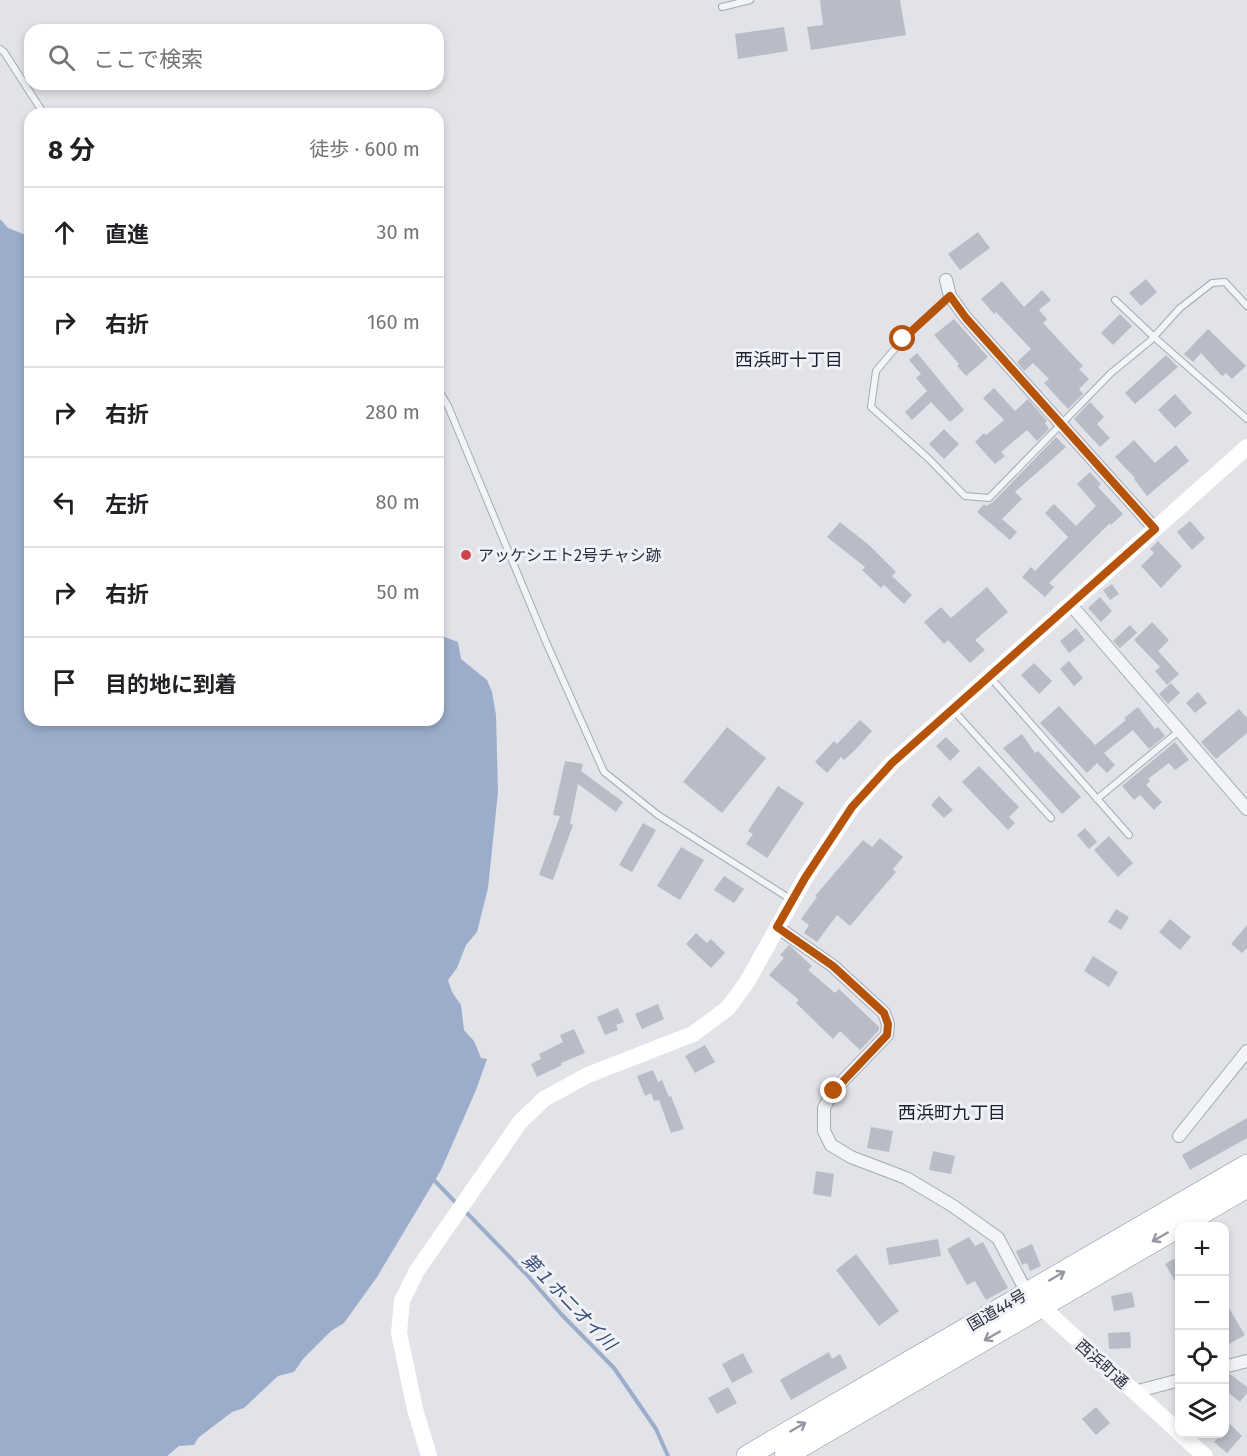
<!DOCTYPE html>
<html lang="ja">
<meta charset="utf-8">
<style>
body{margin:0;font-family:"Fira Sans","Noto Sans JP",sans-serif;background:#f6f6f6;color:#202124}
.controls{position:absolute;right:18px;bottom:18px;display:grid;overflow:hidden;border-radius:12px;box-shadow:0 3px 9px #0003}
.controls button{width:54px;height:54px;display:grid;place-items:center;padding:0;border:0;border-bottom:2px solid #e0e0e0;background:#fff;color:#202124;font:30px sans-serif}
.stop{position:absolute;width:18px;height:18px;margin:-14px;border:4px solid #b45309;border-radius:50%;background:#fff}
.stop.end{background:#b45309;border-color:#fff;box-shadow:0 2px 6px #0008}
.list{margin:0;padding:0;list-style:none}
h2{display:flex;justify-content:space-between;align-items:center;height:78px;margin:0;padding:0 24px;font-size:26px}
h2 small{font-size:20px;font-weight:400;color:#757577}
.list li{display:grid;grid-template-columns:39px 1fr auto;gap:18px;align-items:center;box-sizing:border-box;height:90px;padding:0 24px;border-top:2px solid #e0e0e0}
.list b{display:block;font-size:22px;white-space:nowrap}
.list em{font-size:20px;font-style:normal;color:#757577}
.icon{flex:none;width:33px;height:33px;fill:none;stroke:currentColor;stroke-width:2;stroke-linecap:round;stroke-linejoin:round}
.map{position:relative;flex:none;width:1247px;height:1456px;overflow:hidden}
.search{position:absolute;background:#fff;box-shadow:0 3px 9px #0003;left:24px;top:24px;width:420px;height:66px;display:flex;align-items:center;gap:15px;box-sizing:border-box;padding:0 21px;border-radius:18px;color:#757577;font-size:22px}
.panel{position:absolute;background:#fff;box-shadow:0 3px 9px #0003;left:24px;top:108px;width:420px;height:618px;border-radius:18px}
.map>svg:first-child{display:block}
.water{fill:#9badca}
.lines{fill:none;stroke-linecap:round;stroke-linejoin:round}
.stream{stroke:#9badca;stroke-width:4}
.building{fill:#b8bcc6}
.lane-casing{stroke:#a6a9b3;stroke-width:8}
.street-casing{stroke:#a6a9b3;stroke-width:14}
.highway-casing{stroke:#888fa0;stroke-width:22}
.lane{stroke:#f3f4f8;stroke-width:6}
.street{stroke:#f3f4f8;stroke-width:12}
.secondary{stroke:#fff;stroke-width:16}
.highway{stroke:#fff;stroke-width:21}
.oneway{stroke:#9497a0}
.route{stroke:#b45309;stroke-width:8}
.poi-dot{fill:#cf454d;stroke:#f0f2f7;stroke-width:2}
.labels{text-anchor:middle;dominant-baseline:central;stroke-width:6;stroke-linejoin:round;paint-order:stroke}
.poi-label{font-size:16px;fill:#292f41;stroke:#f0f2f7;text-anchor:start}
.street-label{font-size:16px;fill:#292f41;stroke:#f0f2f7}
.neighbourhood-label{font-size:18px;fill:#1b2132;stroke:#f0f2f7}
.water-label{font-size:18px;font-style:italic;fill:#334a75;stroke:#f0f2f7}
</style>
<div class="map">
<svg width="1247" height="1456" viewBox="0 0 1247 1456">
<rect width="100%" height="100%" fill="#e1e3e9"/>
<path class="water" d="M0,219L8,228L26,235L30,243V720H438V613L442,636L458,642L461,659L487,680L492,692L496,715L498,792L488,888L477,932L466,945L457,968L448,980L452,992L461,1005L464,1030L474,1041L481,1058L487,1059L476,1090L441,1170L377,1277L344,1323L331,1331L303,1359L294,1372L278,1376L244,1408L232,1412L198,1438L194,1445L179,1446L167,1456H0Z"/>
<g class="lines">
<path class="stream" d="M434,1180L457,1204
M465,1211L527,1275L562,1315L614,1368L656,1429L668,1456"/>
</g>
<path class="building" d="M820,0H900L906,35L811,50L807,27L823,25Z
M784,27L788,51L738,59L735,34Z
M978,232L990,248L960,270L948,254Z
M1146,279L1157,292L1141,306L1129,293Z
M1002,281L1024,307L1042,290L1051,300L1039,310L1047,319L1043,323L1083,366L1079,369L1089,379L1079,389L1083,394L1068,409L1044,383L1049,379L1033,363L1024,371L1017,362L1031,349L996,312L994,314L981,299Z
M1120,314L1132,326L1113,345L1101,333Z
M954,319L988,357L966,376L957,366L959,364L934,335Z
M1208,329L1246,366L1232,379L1226,373L1222,376L1201,353L1193,362L1184,354Z
M917,353L964,410L950,422L931,402L912,420L905,412L927,391L916,378L921,374L909,360Z
M1166,355L1178,367L1135,404L1125,393Z
M994,388L1015,411L1028,399L1047,421L1045,423L1049,429L1037,441L1027,430L1001,452L1005,456L995,464L975,442L984,433L986,435L1004,420L983,398Z
M1175,394L1192,413L1175,428L1158,410Z
M1090,402L1104,417L1097,424L1110,438L1100,447L1074,419Z
M944,429L959,444L944,459L929,444Z
M1056,437L1066,447L1015,492L1022,499L1002,519L1017,532L1010,540L977,512L984,504L986,506L993,502Z
M1134,440L1155,463L1176,445L1189,461L1147,496L1134,479L1135,478L1115,457Z
M1090,472L1101,484L1098,487L1123,514L1111,525L1110,523L1049,583L1054,587L1045,597L1022,577L1031,567L1035,571L1068,537L1045,513L1054,504L1076,526L1096,506L1077,484Z
M1190,521L1205,538L1192,550L1177,532Z
M840,522L869,545L896,572L892,576L912,595L904,604L884,585L881,588L862,570L865,567L827,537Z
M1158,541L1182,566L1161,588L1141,566L1154,553L1150,549Z
M1112,584L1119,594L1110,600L1103,590Z
M987,587L1008,612L975,640L985,650L970,663L948,640L944,644L924,622L941,607L951,618Z
M1100,597L1112,611L1101,622L1088,608Z
M1152,622L1169,640L1158,651L1179,674L1167,685L1155,671L1160,667L1134,640Z
M1130,625L1137,633L1120,648L1113,641Z
M1076,628L1085,640L1069,653L1060,641Z
M1069,661L1083,678L1074,686L1060,669Z
M1034,663L1052,681L1039,694L1021,675Z
M1171,683L1180,693L1168,704L1159,694Z
M1198,692L1207,703L1195,713L1186,703Z
M1059,706L1095,745L1126,720L1124,718L1138,707L1155,729L1158,727L1165,736L1149,749L1133,730L1104,753L1115,765L1107,773L1097,763L1087,773L1040,723Z
M1239,709L1247,718V733L1216,759L1201,742Z
M860,720L872,731L856,749L844,760L841,757L827,773L815,762L834,741L837,744Z
M727,727L766,758L722,813L683,782Z
M1022,734L1035,753L1038,751L1081,797L1062,814L1003,748Z
M946,737L960,751L950,761L936,746Z
M1175,742L1189,760L1175,770L1169,763L1148,779L1150,781L1146,785L1162,802L1154,810L1140,795L1134,800L1122,786Z
M565,761L583,764L581,771L623,802L616,812L578,784L570,824L573,825L553,880L539,875L560,816L553,815Z
M979,766L1019,807L1009,817L1015,823L1008,830L962,782Z
M778,786L804,803L767,858L746,844L753,834L748,831Z
M939,796L953,810L944,818L931,805Z
M643,823L656,830L632,872L619,865Z
M1085,828L1097,842L1089,849L1077,835Z
M1109,836L1133,863L1118,877L1094,850Z
M880,838L903,857L893,869L896,872L850,926L837,915L817,942L804,933L809,925L801,919L817,897L815,896L863,840L872,847Z
M681,847L704,860L680,900L657,886Z
M724,876L744,889L734,903L714,890Z
M1116,909L1129,917L1121,930L1108,922Z
M1170,919L1191,937L1180,950L1159,932Z
M1247,925V948L1242,953L1231,944Z
M696,933L707,943L711,939L725,953L711,968L686,944Z
M789,945L812,966L808,970L835,993L839,989L879,1027V1030L860,1050L840,1031L833,1039L796,1003L799,1000L769,975L784,958L780,955Z
M1093,956L1118,972L1109,987L1084,971Z
M658,1004L664,1019L642,1029L635,1014Z
M618,1008L624,1022L616,1025L618,1030L605,1035L597,1017Z
M574,1029L585,1053L561,1063L562,1065L537,1077L531,1064L541,1059L539,1054L563,1042L560,1035Z
M705,1045L715,1062L695,1073L685,1056Z
M653,1070L658,1082L662,1080L669,1097L671,1096L684,1129L671,1133L659,1100L654,1101L651,1093L645,1096L637,1076Z
M1247,1118V1138L1190,1170L1182,1155Z
M871,1127L893,1131L889,1152L867,1148Z
M933,1151L955,1156L951,1174L929,1170Z
M816,1171L834,1174L831,1197L813,1194Z
M969,1237L975,1246L983,1242L1008,1288L986,1300L975,1281L967,1285L947,1249Z
M938,1239L941,1256L889,1265L886,1248Z
M1032,1244L1041,1266L1030,1271L1027,1263L1022,1265L1016,1251Z
M856,1254L899,1311L879,1326L836,1270Z
M1179,1256V1288L1165,1264Z
M1132,1292L1135,1307L1114,1311L1111,1296Z
M1224,1300L1245,1335L1224,1347Z
M1130,1332L1131,1348L1109,1349L1108,1333Z
M829,1352L832,1359L840,1354L847,1368L791,1400L780,1380Z
M743,1353L753,1372L732,1383L722,1364Z
M1230,1374L1247,1387V1393L1240,1402L1224,1389V1380Z
M728,1387L737,1403L717,1414L708,1398Z
M1096,1407L1110,1423L1096,1435L1082,1419Z
M1230,1424L1242,1436L1227,1453L1214,1442L1222,1434H1224Z"/>
<g class="lines">
<defs>
<path id="lane" d="M722,7L750,0
M0,49L4,52L44,114
M950,296L903,339L876,371L871,407L929,459L965,496L989,498L1111,373L1150,341L1180,308L1212,283L1225,282L1247,306
M1115,300L1154,337L1247,419
M438,389L448,406L546,642L604,772L658,815L792,900
M990,677L1129,835
M953,710L1051,818
M1097,799L1179,731"/>
<path id="street" d="M946,280L950,296L966,318L1155,529
M1071,605L1247,809
M777,927L833,966L884,1013L888,1024L887,1035L833,1091L824,1108V1131L831,1145L851,1157L906,1178L953,1206L998,1238L1027,1293
M1179,1136L1247,1051
M1224,1367L1247,1361
M1134,1392L1180,1380"/>
<path id="highway" d="M747,1456L1247,1165
M785,1456L1247,1187"/>
</defs>
<use href="#lane" class="lane-casing"/>
<use href="#street" class="street-casing"/>
<use href="#highway" class="highway-casing"/>
<use href="#lane" class="lane"/>
<use href="#street" class="street"/>
<path class="secondary" d="M1034,1300L1180,1433
M1180,1434L1205,1456
M429,1456L415,1409L399,1333L402,1301L416,1272L520,1122L544,1099L588,1075L693,1034L728,1008L747,982L805,878L852,807L892,763L1247,447"/>
<use href="#highway" class="highway"/>
</g>
<defs><path id="oneway-shaft" d="M-6 0H5M1.5-3L5.5 0L1.5 3" fill="none" stroke-width="1.6" stroke-linecap="round" stroke-linejoin="round" transform="scale(1.5)"/></defs>
<g class="oneway">
<use href="#oneway-shaft" transform="translate(1160 1237) rotate(150)"/>
<use href="#oneway-shaft" transform="translate(1057 1276) rotate(-30)"/>
<use href="#oneway-shaft" transform="translate(992 1336) rotate(150)"/>
<use href="#oneway-shaft" transform="translate(798 1427) rotate(-30)"/>
</g>
<g class="lines">
<path class="route" d="M834,1091L887,1035L888,1024L884,1013L833,966L777,927L805,878L852,807L892,763L1155,529L966,318L950,296L903,339"/>
</g>
<circle class="poi-dot" cx="466" cy="555" r="6"/>
<g class="labels">
<g class="poi-label">
<text x="478" y="555">アッケシエト2号チャシ跡</text>
</g>
<g class="street-label">
<text transform="translate(997 1310) rotate(-30)">国道44号</text>
<text transform="translate(1102 1364) rotate(42)">西浜町通</text>
</g>
<g class="neighbourhood-label">
<text x="789" y="360">西浜町十丁目</text>
<text x="952" y="1113">西浜町九丁目</text>
</g>
<g class="water-label">
<text transform="translate(569 1302) rotate(46)">第１ホニオイ川</text>
</g>
</g>
</svg>
<div class="controls">
<button>+</button>
<button>−</button>
<button><svg class="icon" aria-label="locate" viewBox="0 0 24 24"><circle cx="12" cy="12" r="6"/><path d="M12 2v4M12 18v4M2 12h4M18 12h4"/></svg></button>
<button><svg class="icon" aria-label="layers" viewBox="0 0 24 24"><path d="M12 4l9 5-9 5-9-5zM3 14l9 5 9-5"/></svg></button>
</div>
<div class="stop" style="left:903px;top:339px"></div>
<div class="stop end" style="left:834px;top:1091px"></div>
<div class="search"><svg class="icon" aria-label="search" viewBox="0 0 24 24"><circle cx="10" cy="10" r="6"/><path d="M15 15l6 6"/></svg>ここで検索</div>
<section class="panel">
<h2>8 分<small>徒歩 · 600 m</small></h2>
<ul class="list">
<li><svg class="icon" aria-label="ahead" viewBox="0 0 24 24"><path d="M12 20V5M6 11l6-6 6 6"/></svg><div><b>直進</b></div><em>30 m</em></li>
<li><svg class="icon" aria-label="right" viewBox="0 0 24 24"><path d="M7 20v-9h11M14 6l5 5-5 5"/></svg><div><b>右折</b></div><em>160 m</em></li>
<li><svg class="icon" aria-label="right" viewBox="0 0 24 24"><path d="M7 20v-9h11M14 6l5 5-5 5"/></svg><div><b>右折</b></div><em>280 m</em></li>
<li><svg class="icon" aria-label="left" viewBox="0 0 24 24"><path d="M17 20v-9H6M10 6l-5 5 5 5"/></svg><div><b>左折</b></div><em>80 m</em></li>
<li><svg class="icon" aria-label="right" viewBox="0 0 24 24"><path d="M7 20v-9h11M14 6l5 5-5 5"/></svg><div><b>右折</b></div><em>50 m</em></li>
<li><svg class="icon" aria-label="arrive" viewBox="0 0 24 24"><path d="M6 21V4h12l-3 4 3 4H6"/></svg><div><b>目的地に到着</b></div></li>
</ul>
</section>
</div>
